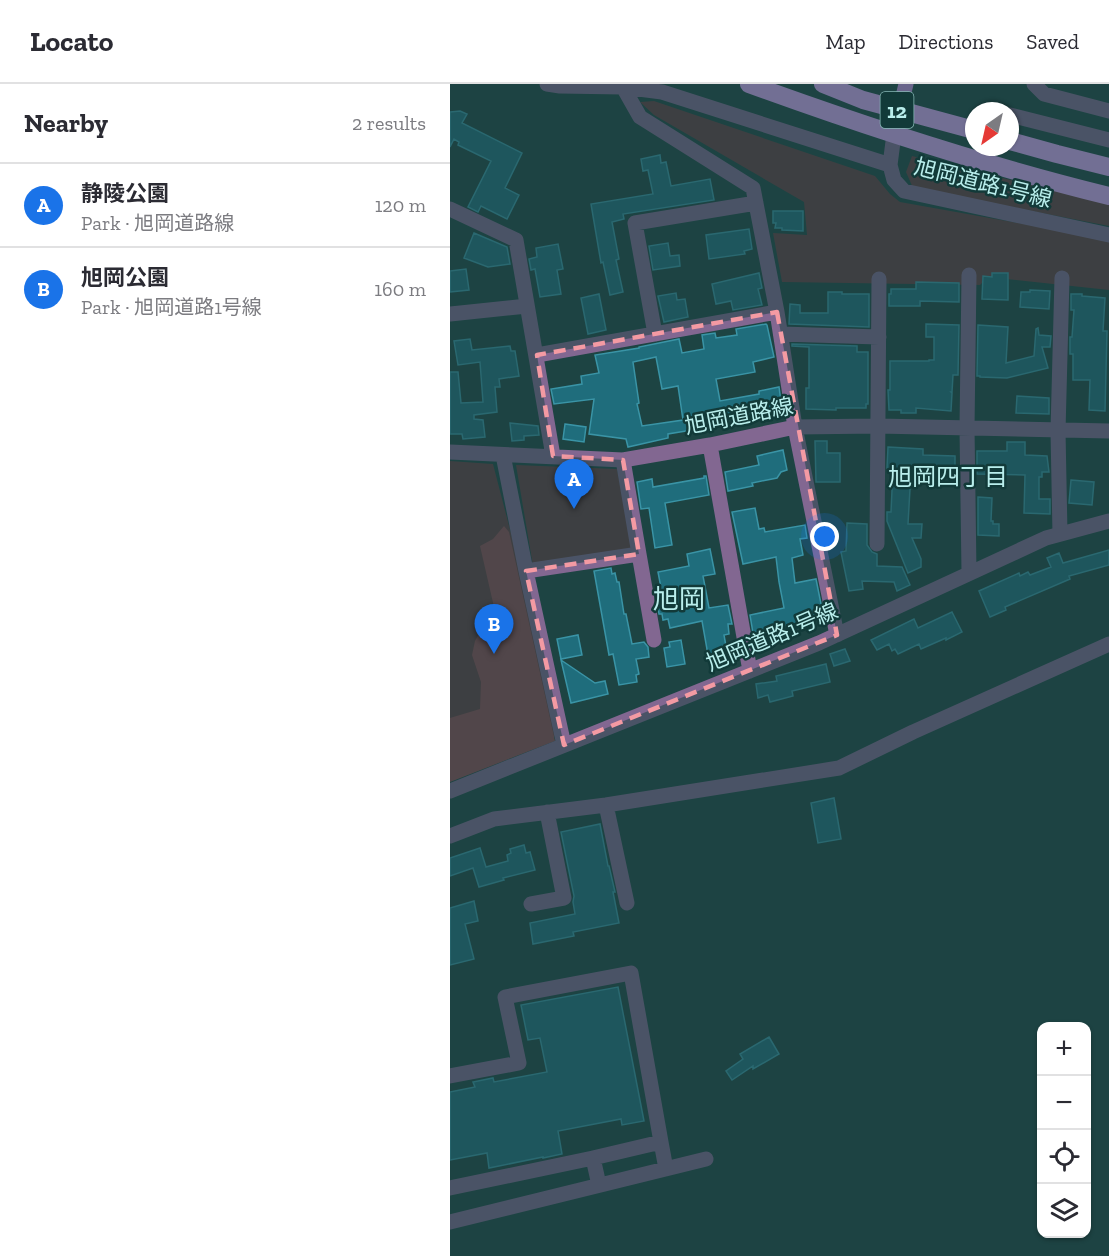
<!DOCTYPE html>
<meta charset="utf-8">
<style>
body{margin:0;font-family:"Zilla Slab","Noto Sans JP",serif;background:#f7f7f7;color:#2b2b33}
.controls{position:absolute;right:18px;bottom:18px;display:grid;overflow:hidden;border-radius:12px;box-shadow:0 2px 4px #0004}
.controls button{width:54px;height:54px;display:grid;place-items:center;padding:0;border:0;border-bottom:2px solid #e1e1e2;background:#fff;color:#2b2b33;font:30px sans-serif}
.compass{position:absolute;left:515px;top:18px;width:54px;height:54px;border-radius:50%;background:#fff;box-shadow:0 2px 4px #0004;rotate:214deg}
.you{position:absolute;left:375px;top:453px;width:21px;height:21px;margin:-15px;border:4px solid #fff;border-radius:50%;background:#1a73e8;box-shadow:0 0 0 9px #1a73e833}
.badge{display:grid;place-items:center;width:39px;height:39px;border-radius:50%;background:#1a73e8;color:#fff;font-size:20px;font-weight:700}
.pin{position:absolute;translate:-50% -50px;filter:drop-shadow(0 2px 3px #0008)}
.pin::after{content:'';position:absolute;top:32px;width:21px;height:18px;background:inherit;clip-path:polygon(0 0,100% 0,50% 100%)}
.list{margin:0;padding:0;list-style:none}
h2{display:flex;justify-content:space-between;align-items:center;height:78px;margin:0;padding:0 24px;font-size:26px}
h2 small{font-size:20px;font-weight:400;color:#7c7c81}
.list li{display:grid;grid-template-columns:39px 1fr auto;gap:18px;align-items:center;box-sizing:border-box;height:84px;padding:0 24px;border-top:2px solid #e1e1e2}
.list b{display:block;font-size:22px;white-space:nowrap}
.list p{margin:0;font-size:20px;white-space:nowrap;color:#7c7c81}
.list em{font-size:20px;font-style:normal;color:#7c7c81}
.icon{flex:none;width:33px;height:33px;fill:none;stroke:currentColor;stroke-width:2;stroke-linecap:round;stroke-linejoin:round}
.map{position:relative;flex:none;width:659px;height:1172px;overflow:hidden}
header{display:flex;align-items:center;gap:36px;box-sizing:border-box;height:84px;padding:0 30px;background:#fff;border-bottom:2px solid #e1e1e2}
header strong{font-size:28px}
nav{display:flex;gap:33px;margin-inline-start:auto;font-size:21px}
main{display:flex}
aside{flex:1;background:#fff}
.map>svg:first-child{display:block}
.green{fill:#643b40}
.forest{fill:#914a53}
.building{fill:#1f6d7c;stroke:#3a94a6;stroke-width:1.5;fill-rule:evenodd}
.lines{fill:none;stroke-linecap:round;stroke-linejoin:round}
.minor{stroke:#826791;stroke-width:15}
.major{stroke:#c68ee3;stroke-width:15}
.highway{stroke:#d9a5f6;stroke-width:18}
.marked{fill:none;stroke:#f49aa3;stroke-width:4.5;stroke-dasharray:12 8;stroke-linejoin:round}
.labels{text-anchor:middle;dominant-baseline:central;stroke-width:5;stroke-linejoin:round;paint-order:stroke}
.shield{fill:#123a39;stroke:#87b8b6;stroke-width:1.5}
.shield-label{font-size:21px;font-weight:bold;fill:#b9eeec}
.street-label{font-size:22px;fill:#b9eeec;stroke:#123a39}
.neighbourhood-label{font-size:24px;fill:#b9eeec;stroke:#123a39}
.quarter-label{font-size:26px;fill:#b9eeec;stroke:#123a39}
</style>
<header>
<strong>Locato</strong>
<nav><a>Map</a><a>Directions</a><a>Saved</a></nav>
</header>
<main>
<aside>
<h2>Nearby<small>2 results</small></h2>
<ul class="list">
<li><span class="badge">A</span><div><b>静陵公園</b><p>Park · 旭岡道路線</p></div><em>120 m</em></li>
<li><span class="badge">B</span><div><b>旭岡公園</b><p>Park · 旭岡道路1号線</p></div><em>160 m</em></li>
</ul>
</aside>
<div class="map">
<svg width="659" height="1172" viewBox="0 0 659 1172">
<rect width="100%" height="100%" fill="#1d4443"/>
<path class="green" d="M204,17L425,92L440,110L450,118L659,155V206L538,193L530,201L332,198L323,149L357,151L354,118L204,31L190,18Z
M462,72L659,120V142L463,104L456,88Z
M0,377L43,380L71,488L106,652L61,669H0Z
M66,381L167,385L182,465L83,482Z"/>
<path class="forest" d="M54,442L59,448L105,657L0,698V634L30,625L31,598L22,571L25,557L44,523L30,462L43,455Z"/>
<path class="building" d="M10,27L17,30L12,39L72,69L55,104L69,111L57,135L31,122L28,128L18,123L41,77L8,61L9,58L4,55L0,63V28Z
M210,71L211,79L216,78L221,102L260,95L264,116L173,130L174,135L162,138L169,175L166,176L173,208L160,211L153,178L151,179L141,120L203,110L198,86L193,87L191,75Z
M323,127H353V147L332,146V144H325L326,139H323Z
M299,145L302,165L294,167L295,170L259,175L256,151Z
M24,149L57,163L60,180L38,183L14,174Z
M218,159L220,172L229,171L230,182L203,186L199,162Z
M108,160L113,185L107,186L111,210L90,213L85,185L81,186L79,175L87,173L86,164Z
M16,185L19,206L0,208V187Z
M309,189L312,204L308,205L312,221L283,226L281,217L266,220L262,200Z
M542,189H558V216L532,215L533,192L542,193Z
M466,198L509,199V218L470,217V222H439V210H441V205H466Z
M580,206L600,207L599,225L570,223L571,208H580Z
M378,208H392V210H419V243L339,240L340,220L350,221V229H378Z
M226,209L227,216L235,215L238,233L214,238L208,212Z
M149,210L156,246L138,250L131,214Z
M621,210H632V212L655,214L653,247H657L655,327L639,326L640,296H623V270H620V253H622L624,226H621Z
M316,240L317,241L324,273L303,278L305,288L266,295L270,317L309,310V307L329,303L332,325L314,329L313,327L260,337L261,343L218,350V354L178,363L176,355L139,350L144,315L104,320L101,305L132,300L131,292L149,289L145,271L189,264V263L229,255L232,269L254,265L252,251L265,249L266,254L287,251L286,245ZM206,273L212,305L228,302L233,336L192,342L187,320L189,319L183,278Z
M476,240L509,241L508,291H503L502,308H501L502,309L501,327L466,324V329H451V326H439L438,306H440V277H479V276H484V253H476Z
M528,241L558,243L556,279L584,272L586,245L588,244L589,251L601,252L600,263H592L598,284L557,294L530,293V292H527Z
M20,255L22,266L60,262L61,267H65L69,292L49,295L50,303H45L47,328L24,331V335L33,336L35,353L13,355L12,350H0V288H8L11,319L33,318L30,278L8,281L4,257Z
M342,260L407,262V268H418V320H416V324H386V326L356,325V304H359V263L342,262Z
M567,312L599,314V330L566,329Z
M60,339L88,342L89,351L74,352V356L62,357Z
M115,340L136,343L134,358L113,355Z
M365,357H377V369H390V398H366Z
M557,358H575V371L597,372L599,388H592V393H589V415H600V430L574,429L575,391L527,390V367H557Z
M438,363L473,365V371L505,372V388L461,387L458,440H472L471,454H462L471,475V483L458,489L437,437V428H441L443,385L437,384Z
M333,366L337,386L331,388L327,394L302,399L303,402L278,407L275,388L309,381L307,372Z
M254,392H256L259,411L215,419L222,461L205,464L199,424L191,425L187,398L202,395L203,403L254,394Z
M621,396L644,398L642,421L619,419Z
M528,413L542,414L541,437H543V440H549V452L528,451Z
M305,424L309,445L314,444L315,448L355,441L357,454L350,455L353,471L342,474L345,499L366,495L373,530L354,533L355,537L303,549L300,531L334,524L329,498L326,473L293,480L282,428Z
M397,439L417,440V461L422,468L427,470V482L452,483L460,501L447,507L444,498L412,497L413,505L399,507L391,468L396,467Z
M260,465L265,490L253,492L259,524L278,521L282,540H278L279,550L274,551L277,568L258,571L252,537L220,544L218,535L213,536L212,530H209L206,510L212,509L208,488L239,482L237,470Z
M659,466V481L619,492L620,495L555,523L556,526L540,533L529,507L569,489L570,492L578,488L580,491L601,483L597,474L609,469L613,479Z
M161,484L162,490L165,489L167,498H169L174,530H176L182,560L194,558L198,563L199,573L186,575L189,590L186,591L187,598L169,601L163,570L159,571L144,487Z
M502,528L512,548L496,556V554L471,565L469,560L448,570L445,565L442,567L439,560L427,566L421,556L464,535L468,544Z
M128,551L132,571L111,575L107,555Z
M231,556L235,580L217,583L214,564L220,563L219,558Z
M395,565L400,577L384,582L380,570Z
M111,576L145,599L155,597L158,610L121,619Z
M376,580L380,598L342,607L343,612L320,618L318,611L308,614L306,600L327,597L326,592Z
M384,714L391,755L368,759L361,719Z
M150,740L158,782H159L165,808H163L169,839L123,848L124,852L83,860L80,839L125,830L123,818L124,812L111,748Z
M74,761L76,769L80,768L85,786L53,794L54,796L29,803L23,784L0,792V774L30,764L36,783L58,777L57,771L61,769L60,765Z
M24,817L28,837L15,840L24,875L0,881V824Z
M168,903L194,1037L172,1041L171,1035L108,1047L112,1070L93,1074V1073L39,1084L37,1069L0,1076V1008L25,1003L23,998L43,994L44,998L97,988L90,954L78,956L71,921Z
M319,953L329,970L303,985V982L282,996L276,987L293,975L290,970Z"/>
<g class="lines">
<path class="minor" d="M97,0L110,2L173,3L212,8L440,81
M584,0L594,10L659,27
M173,3L190,33L303,104L327,228L345,343L387,551
M560,31L659,56
M444,50L440,81L444,96L454,107L659,151
M0,125L66,156L103,372
M0,230L77,222
M205,250L185,139L306,119
M331,250L429,253
M87,271L327,228
M260,361L300,587
M0,368L173,376L260,361L345,343L428,342L659,347
M53,371L76,487L114,661
M610,450L608,347L612,194
M427,460L429,195
M189,470L204,556
M76,487L189,470L173,376
M519,488L517,344L519,191
M0,707L369,559L596,454L659,437
M156,721L177,819
M0,752L44,735L156,721L389,684L463,648L659,560
M81,820L114,814L97,728
M0,992L69,979L55,913L181,889L211,1058
M143,1074L211,1058L216,1085
M0,1104L143,1074L149,1101
M0,1138L256,1075"/>
<path class="major" d="M444,50L456,0"/>
<path class="highway" d="M299,0C417,43 537,82 659,112
M373,0L413,16L524,46
M560,57L607,70L659,83"/>
</g>
<path d="M0 0H659V1172H0ZM327,228L387,551L114,661L76,487L189,470L173,376L103,372L87,271Z" fill="#1d4443" fill-opacity=".55" fill-rule="evenodd"/>
<path class="marked" d="M327,228L387,551L114,661L76,487L189,470L173,376L103,372L87,271Z"/>
<g class="labels">
<rect class="shield" x="430.5" y="8" width="33" height="36" rx="4.5"/>
<g class="shield-label">
<text x="447" y="26">12</text>
</g>
<g class="street-label">
<text transform="translate(533 99) rotate(14)">旭岡道路1号線</text>
<text transform="translate(289 332) rotate(-11)">旭岡道路線</text>
<text transform="translate(322 553) rotate(-23)">旭岡道路1号線</text>
</g>
<g class="neighbourhood-label">
<text x="498" y="392">旭岡四丁目</text>
</g>
<g class="quarter-label">
<text x="229" y="515">旭岡</text>
</g>
</g>
</svg>
<div class="controls">
<button>+</button>
<button>−</button>
<button><svg class="icon" aria-label="locate" viewBox="0 0 24 24"><circle cx="12" cy="12" r="6"/><path d="M12 2v4M12 18v4M2 12h4M18 12h4"/></svg></button>
<button><svg class="icon" aria-label="layers" viewBox="0 0 24 24"><path d="M12 4l9 5-9 5-9-5zM3 14l9 5 9-5"/></svg></button>
</div>
<svg class="compass" viewBox="-18 -18 36 36"><path d="M0-13l5 13h-10z" fill="#e53935"/><path d="M0 13l5-13h-10z" fill="#7c7c81"/></svg>
<div class="you"></div>
<div class="pin badge" style="left:124px;top:425px">A</div>
<div class="pin badge" style="left:44px;top:570px">B</div>
</div>
</main>
